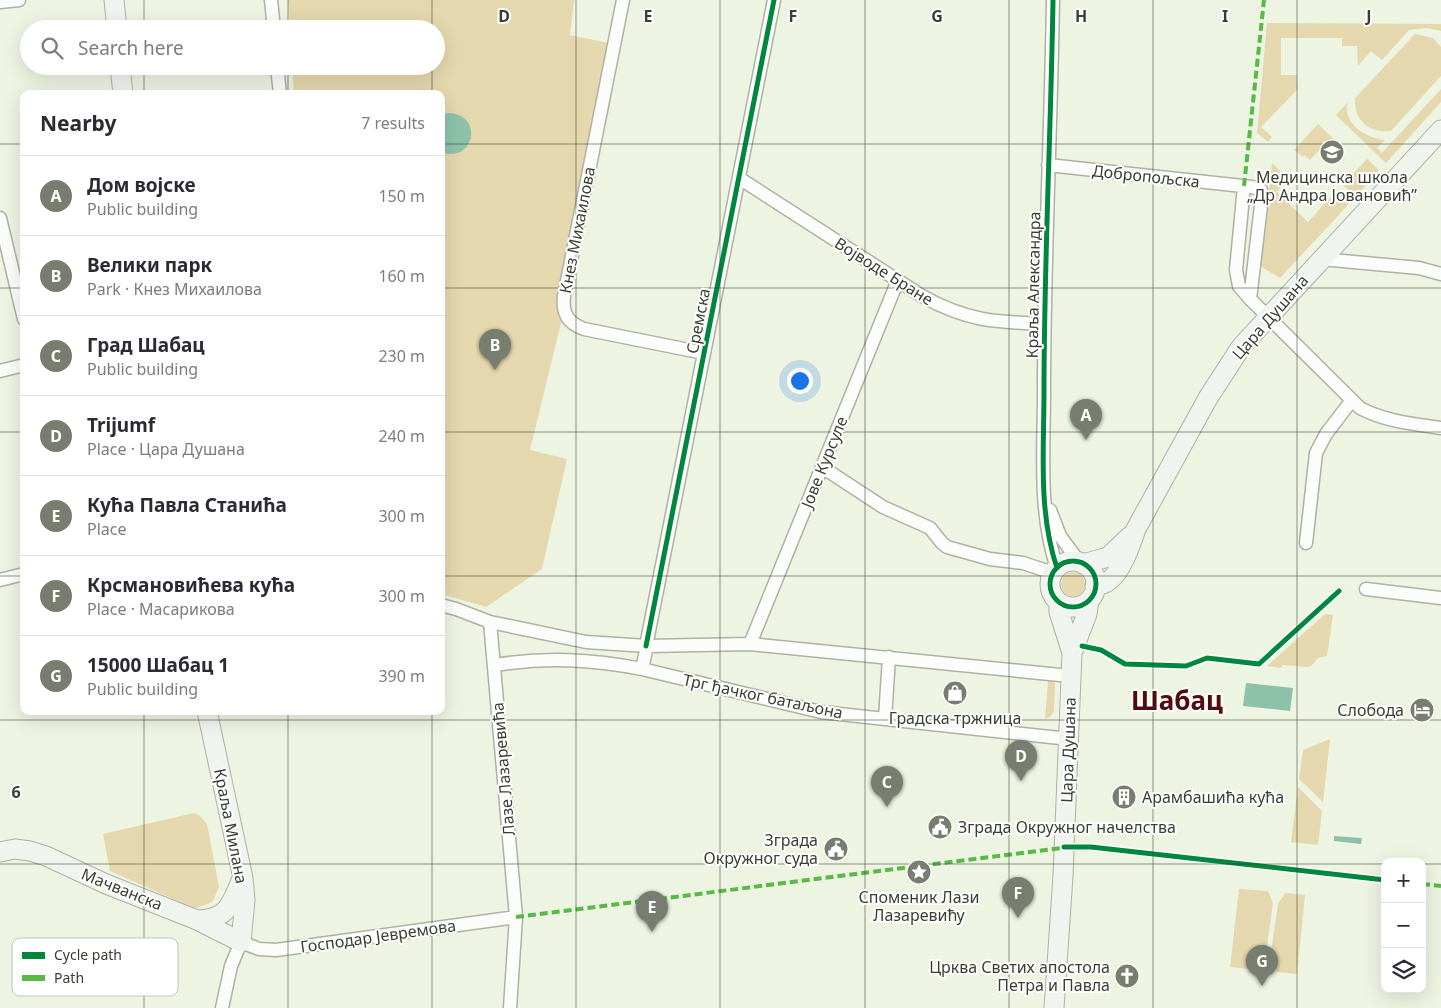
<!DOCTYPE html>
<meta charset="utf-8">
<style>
body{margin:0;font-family:"Noto Sans",sans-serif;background:#f2f2f3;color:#2b2b33}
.controls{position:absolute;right:15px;bottom:15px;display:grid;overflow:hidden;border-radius:10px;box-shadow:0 5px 20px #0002}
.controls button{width:45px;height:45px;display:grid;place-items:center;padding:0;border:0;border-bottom:1px solid #e1e1e2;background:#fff;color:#2b2b33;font:25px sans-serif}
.you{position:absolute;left:799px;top:380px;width:18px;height:18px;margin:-12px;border:4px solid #fff;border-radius:50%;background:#1a73e8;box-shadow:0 0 0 8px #1a73e833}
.badge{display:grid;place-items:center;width:32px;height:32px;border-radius:50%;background:#787e6f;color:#fff;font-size:16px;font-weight:700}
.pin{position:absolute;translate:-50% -41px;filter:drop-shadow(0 1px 2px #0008)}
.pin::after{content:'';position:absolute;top:26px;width:18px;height:15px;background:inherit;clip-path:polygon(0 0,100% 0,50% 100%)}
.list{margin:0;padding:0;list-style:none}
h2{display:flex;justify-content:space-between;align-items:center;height:65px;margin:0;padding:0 20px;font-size:21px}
h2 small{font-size:16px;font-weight:400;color:#7c7c81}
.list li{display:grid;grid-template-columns:32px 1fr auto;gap:15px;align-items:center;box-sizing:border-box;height:80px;padding:0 20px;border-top:1px solid #e1e1e2}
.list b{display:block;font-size:19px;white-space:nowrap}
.list p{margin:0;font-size:16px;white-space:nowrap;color:#7c7c81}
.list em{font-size:16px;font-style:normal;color:#7c7c81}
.icon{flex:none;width:28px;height:28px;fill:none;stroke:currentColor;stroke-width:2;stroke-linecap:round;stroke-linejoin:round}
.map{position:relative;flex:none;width:1441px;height:1008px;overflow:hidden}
.search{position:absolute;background:#fff;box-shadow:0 5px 20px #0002;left:20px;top:20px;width:425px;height:55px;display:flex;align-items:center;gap:12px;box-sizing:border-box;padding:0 18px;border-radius:28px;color:#7c7c81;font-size:19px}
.panel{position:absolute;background:#fff;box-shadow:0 5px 20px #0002;left:20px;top:90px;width:425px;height:625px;border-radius:10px}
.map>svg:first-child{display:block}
.green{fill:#e5d8ae}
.water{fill:#8dc2a9}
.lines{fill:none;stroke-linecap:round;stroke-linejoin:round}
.street-casing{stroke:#adb2a4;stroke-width:15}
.secondary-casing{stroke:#adb2a4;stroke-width:21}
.street{stroke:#fcfdfb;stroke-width:12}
.secondary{stroke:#f0f4ee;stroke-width:19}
.quiet{stroke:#58b947;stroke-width:4;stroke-dasharray:8 4;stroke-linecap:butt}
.cycleway-casing{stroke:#fff;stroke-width:8}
.cycleway{stroke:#00873e;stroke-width:5}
.grid{fill:none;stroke:#393f31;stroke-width:1;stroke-opacity:0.55}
.labels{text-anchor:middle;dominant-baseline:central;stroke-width:4;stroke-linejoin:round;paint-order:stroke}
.street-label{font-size:16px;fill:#393f31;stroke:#fff}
.poi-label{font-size:16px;fill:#393f31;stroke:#fff}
.town-label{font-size:26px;font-weight:bold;fill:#510c10;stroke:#fff}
.key{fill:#fff;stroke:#c4c5c1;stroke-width:1}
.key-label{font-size:14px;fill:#393f31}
.grid-label{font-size:16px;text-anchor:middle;font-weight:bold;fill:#393f31;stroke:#fff;stroke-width:4;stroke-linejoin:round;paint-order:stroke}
</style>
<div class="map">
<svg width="1441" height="1008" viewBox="0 0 1441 1008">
<rect width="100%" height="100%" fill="#edf4e2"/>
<path class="green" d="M288,0H574L570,35L613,44L569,290L530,450L567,459L542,569L486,607L441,594V94H294L292,66H436V29H290Z
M1267,23L1441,24V31L1427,28L1409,30L1382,60L1371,51L1358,66L1357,46H1342V38H1281V75H1297L1298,89L1261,127L1272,137L1268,142L1257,133Z
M1415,34L1433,38L1441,47V76L1391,131C1369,133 1354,121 1355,98Z
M1441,89V102L1386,163L1336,115L1348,102C1342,124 1366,138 1385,140L1377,148L1382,153Z
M1318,124L1342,147L1337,152L1327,142L1310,160L1305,155L1303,157L1294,150Z
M1367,159L1379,170L1359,193L1353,194L1343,185Z
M1272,163L1288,179L1277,192L1308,222L1338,189L1348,199V205L1280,278L1260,266Z
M1061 584a12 12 0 1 1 24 0a12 12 0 1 1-24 0Z
M1325,614L1333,615L1327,656L1318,658L1312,665L1308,667L1283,665L1280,668L1267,666Z
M1048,681L1055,683L1054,712L1050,717L1045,719Z
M1330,739L1323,802L1299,779L1303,750Z
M1298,787L1322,811L1318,845L1291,842Z
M194,813L199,815L207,824L219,887L213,901L208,904L196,908L187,905L110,871L103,834Z
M1239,889L1268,891L1273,903L1266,953L1258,958L1257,970L1230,967Z
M1285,893L1305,895L1297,974L1276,972L1278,960L1271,952L1278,904Z"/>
<path class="water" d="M448,113C485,114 474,164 441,152V115Z
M1246,683L1293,688L1290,711L1243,706Z
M1334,836L1362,838L1361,844L1334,841Z"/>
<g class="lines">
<defs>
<path id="street" d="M271,0L274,29
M623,0L564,296C562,314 568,323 584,329L704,353
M1053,0C1051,130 1044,261 1044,391C1044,450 1038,512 1057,568
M0,2L19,0
M277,66L280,94
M1048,165L1252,187L1261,190L1262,197L1250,299
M739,178L922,296C967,321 994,322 1044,324
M1244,186L1236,270L1239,286L1250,299L1360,408C1384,421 1413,424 1441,428
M0,218L24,319
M1321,259L1419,268L1441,274
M0,371L24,365
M822,467L883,507L930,528L942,543L947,547L990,559L1023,563L1053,573
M1050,510L1060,536L1080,563
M1306,543L1316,453L1326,434L1352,400
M0,580L24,574
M1366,589L1441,598
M441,605L456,609L490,622L586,642L647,646L750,644L1070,676
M490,622L516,917L510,1008
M750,644L898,280
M646,646L774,0
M647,646L642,669L821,712L1069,739
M495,665C546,657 591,659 642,669
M885,719L889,657
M222,1008L231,966L241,942L259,949L276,950L516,917"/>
<path id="secondary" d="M114,0L117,29
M120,66L123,94
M1050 584a23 23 0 1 1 46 0a23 23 0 1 1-46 0Z
M1083,564L1108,557L1130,536
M1095,586C1099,585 1104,584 1107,582C1121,574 1131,544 1136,529L1208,398L1241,347L1441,130
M1059,603V612L1072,653
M0,852L15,849L30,851L46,856L106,884L197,920L241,942L245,900L243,878L207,711
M197,920C229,919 230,905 242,879
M1054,1008L1063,876L1072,653L1087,614L1089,600"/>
</defs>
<use href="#street" class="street-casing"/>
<use href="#secondary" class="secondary-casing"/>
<use href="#street" class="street"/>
<use href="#secondary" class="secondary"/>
<path class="quiet" d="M1244,186L1264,0
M1422,884L1441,886
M516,917L1069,847"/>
<defs>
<path id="cycleway" d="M1053,0C1051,130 1044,261 1044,391C1044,450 1038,512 1057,568
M1050 584a23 23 0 1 1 46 0a23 23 0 1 1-46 0Z
M646,646L774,0
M1082,646L1101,650L1125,664L1186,666L1207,658L1259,664L1339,591
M1064,847H1091L1385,880"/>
</defs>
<use href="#cycleway" class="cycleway-casing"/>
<use href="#cycleway" class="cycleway"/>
</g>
<path class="grid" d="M144,0V29M288,0V29M432,0V29M576,0V1008M720,0V1008M865,0V1008M1009,0V1008M1153,0V1008M1297,0V1008M144,66V94M288,66V94M432,66V94M0,144H24M441,144H1441M0,288H24M441,288H1441M0,432H24M441,432H1441M0,576H24M441,576H1441M144,711V1008M288,711V1008M432,711V1008M0,720H1441M0,864H1385M1422,864H1441"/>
<defs>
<symbol id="school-disc" viewBox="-11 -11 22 22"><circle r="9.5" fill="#787e6f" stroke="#fff"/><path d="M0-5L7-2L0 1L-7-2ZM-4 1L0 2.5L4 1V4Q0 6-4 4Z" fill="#fff"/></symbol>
<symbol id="shop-disc" viewBox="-11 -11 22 22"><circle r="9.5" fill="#787e6f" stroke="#fff"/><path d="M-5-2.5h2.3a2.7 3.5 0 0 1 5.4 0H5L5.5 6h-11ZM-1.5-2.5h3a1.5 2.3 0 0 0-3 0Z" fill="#fff"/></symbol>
<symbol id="hotel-disc" viewBox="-11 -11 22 22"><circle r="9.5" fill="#787e6f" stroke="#fff"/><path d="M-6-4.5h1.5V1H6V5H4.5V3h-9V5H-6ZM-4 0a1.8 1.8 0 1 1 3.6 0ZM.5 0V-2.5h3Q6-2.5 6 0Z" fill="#fff"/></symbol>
<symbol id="building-disc" viewBox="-11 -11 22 22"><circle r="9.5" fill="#787e6f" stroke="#fff"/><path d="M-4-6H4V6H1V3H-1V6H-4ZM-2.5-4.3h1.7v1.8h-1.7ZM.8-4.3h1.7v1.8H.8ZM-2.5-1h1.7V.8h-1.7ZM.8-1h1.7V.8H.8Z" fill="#fff"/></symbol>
<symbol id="civic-disc" viewBox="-11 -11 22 22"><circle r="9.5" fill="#787e6f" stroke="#fff"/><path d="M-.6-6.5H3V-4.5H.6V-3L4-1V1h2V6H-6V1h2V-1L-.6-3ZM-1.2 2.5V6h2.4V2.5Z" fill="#fff"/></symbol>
<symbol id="sight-disc" viewBox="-11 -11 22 22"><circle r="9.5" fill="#787e6f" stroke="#fff"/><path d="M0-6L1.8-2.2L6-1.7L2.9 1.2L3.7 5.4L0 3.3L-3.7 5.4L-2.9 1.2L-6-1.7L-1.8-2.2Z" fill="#fff"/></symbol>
<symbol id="church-disc" viewBox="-11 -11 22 22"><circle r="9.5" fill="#787e6f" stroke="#fff"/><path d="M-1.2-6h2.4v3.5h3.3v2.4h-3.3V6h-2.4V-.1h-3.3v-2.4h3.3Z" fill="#fff"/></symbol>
</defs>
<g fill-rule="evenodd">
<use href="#school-disc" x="1318" y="138" width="28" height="28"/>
<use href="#shop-disc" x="941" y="679" width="28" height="28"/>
<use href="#hotel-disc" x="1408" y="696" width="28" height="28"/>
<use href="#building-disc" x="1110" y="783" width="28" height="28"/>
<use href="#civic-disc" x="926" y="813" width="28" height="28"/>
<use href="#civic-disc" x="822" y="835" width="28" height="28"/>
<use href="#sight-disc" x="905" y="858" width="28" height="28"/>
<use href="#church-disc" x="1113" y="962" width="28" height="28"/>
</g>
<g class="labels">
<g class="street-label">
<text transform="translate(1146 176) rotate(6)">Добропољска</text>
<text transform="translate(577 230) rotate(-79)">Кнез Михаилова</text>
<text transform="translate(884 271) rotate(32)">Војводе Бране</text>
<text transform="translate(1033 285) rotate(-89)">Краља Александра</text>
<text transform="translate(1270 317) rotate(-49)">Цара Душана</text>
<text transform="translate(698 321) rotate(-79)">Сремска</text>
<text transform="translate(824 462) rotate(-68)">Јове Курсуле</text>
<text transform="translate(763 696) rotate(12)">Трг ђачког батаљона</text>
<text transform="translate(1068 750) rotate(-88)">Цара Душана</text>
<text transform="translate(503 769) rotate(-95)">Лазе Лазаревића</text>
<text transform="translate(231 826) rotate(79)">Краља Милана</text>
<text transform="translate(122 889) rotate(22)">Мачванска</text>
<text transform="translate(378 936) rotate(-8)">Господар Јевремова</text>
</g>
<g class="poi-label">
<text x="1332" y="177">Медицинска школа<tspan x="1332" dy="18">„Др Андра Јовановић”</tspan></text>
<text x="1404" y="710" text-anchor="end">Слобода</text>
<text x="955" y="718">Градска тржница</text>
<text x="1142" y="797" text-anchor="start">Арамбашића кућа</text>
<text x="958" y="827" text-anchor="start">Зграда Окружног начелства</text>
<text x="818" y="840" text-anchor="end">Зграда<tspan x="818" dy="18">Окружног суда</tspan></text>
<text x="919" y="897">Споменик Лази<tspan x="919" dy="18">Лазаревићу</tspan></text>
<text x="1110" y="967" text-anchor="end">Црква Светих апостола<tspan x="1110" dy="18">Петра и Павла</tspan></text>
</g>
<g class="town-label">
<text x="1177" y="700">Шабац</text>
</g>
</g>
<rect x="12" y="938" width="166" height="58" rx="8" class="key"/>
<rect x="22" y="952" width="23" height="7" fill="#00873e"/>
<rect x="22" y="975" width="23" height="6" fill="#58b947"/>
<g class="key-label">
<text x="54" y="960">Cycle path</text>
<text x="54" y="983">Path</text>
</g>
<g class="grid-label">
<text x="504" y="22">D</text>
<text x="648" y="22">E</text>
<text x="793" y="22">F</text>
<text x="937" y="22">G</text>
<text x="1081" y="22">H</text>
<text x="1225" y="22">I</text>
<text x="1369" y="22">J</text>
<text x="16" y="798">6</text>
</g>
</svg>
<div class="controls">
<button>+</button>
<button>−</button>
<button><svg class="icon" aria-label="layers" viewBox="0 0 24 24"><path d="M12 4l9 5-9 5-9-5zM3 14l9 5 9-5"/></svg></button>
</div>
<div class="you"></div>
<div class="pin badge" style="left:1086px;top:440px">A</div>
<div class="pin badge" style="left:495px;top:370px">B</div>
<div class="pin badge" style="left:887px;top:807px">C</div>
<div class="pin badge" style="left:1021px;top:781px">D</div>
<div class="pin badge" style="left:652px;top:932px">E</div>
<div class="pin badge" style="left:1018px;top:918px">F</div>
<div class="pin badge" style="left:1262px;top:986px">G</div>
<div class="search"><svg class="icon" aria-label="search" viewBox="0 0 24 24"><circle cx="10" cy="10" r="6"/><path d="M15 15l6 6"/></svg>Search here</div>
<section class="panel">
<h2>Nearby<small>7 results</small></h2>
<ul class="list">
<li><span class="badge">A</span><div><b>Дом војске</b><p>Public building</p></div><em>150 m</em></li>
<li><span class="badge">B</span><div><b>Велики парк</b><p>Park · Кнез Михаилова</p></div><em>160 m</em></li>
<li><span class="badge">C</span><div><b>Град Шабац</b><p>Public building</p></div><em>230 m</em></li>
<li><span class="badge">D</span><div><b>Trijumf</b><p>Place · Цара Душана</p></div><em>240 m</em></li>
<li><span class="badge">E</span><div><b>Кућа Павла Станића</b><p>Place</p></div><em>300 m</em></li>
<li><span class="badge">F</span><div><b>Крсмановићева кућа</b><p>Place · Масарикова</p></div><em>300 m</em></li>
<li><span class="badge">G</span><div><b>15000 Шабац 1</b><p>Public building</p></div><em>390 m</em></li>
</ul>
</section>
</div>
